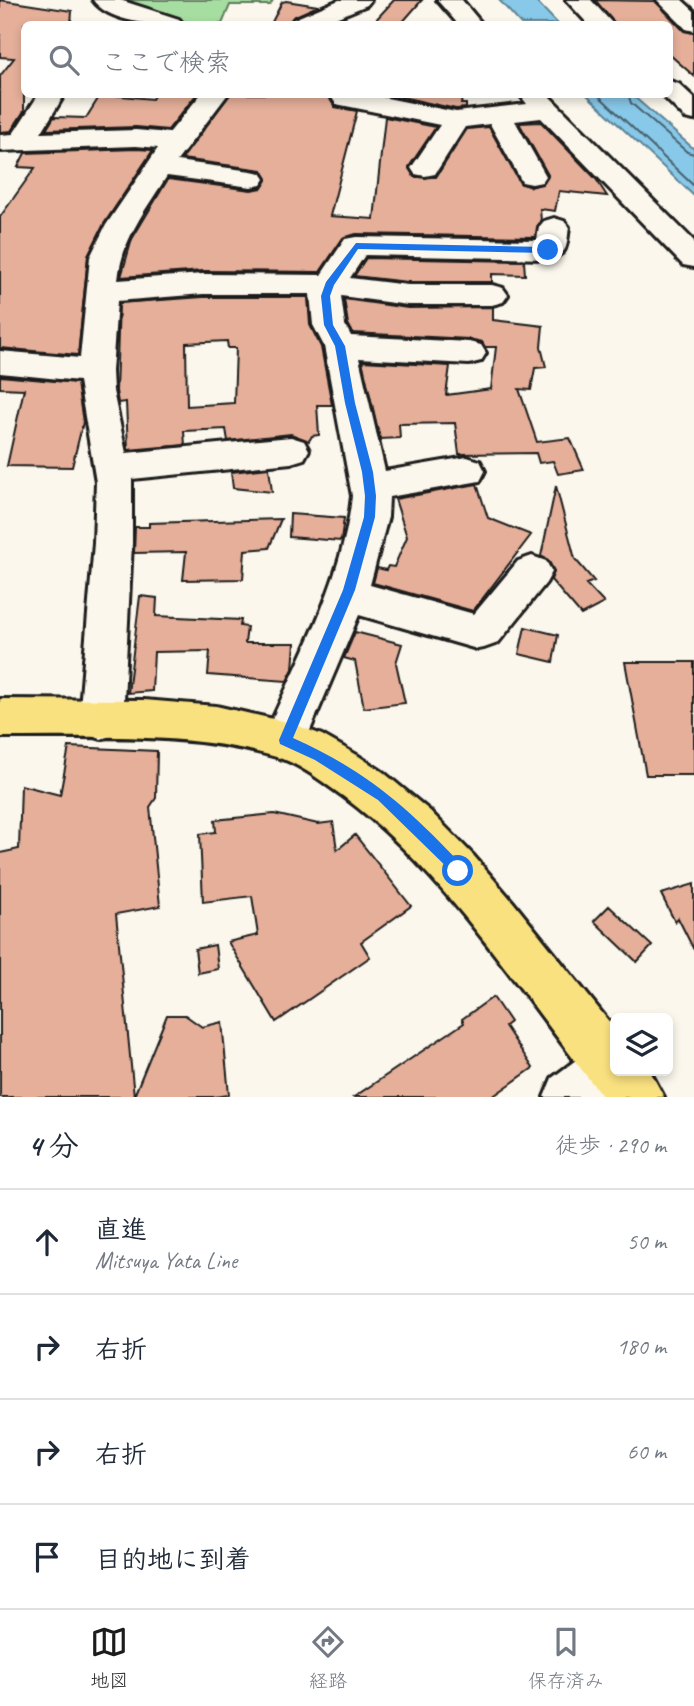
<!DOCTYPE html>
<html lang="ja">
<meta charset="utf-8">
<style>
body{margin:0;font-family:Caveat,"Klee One",sans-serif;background:#f2f2f3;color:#1f2937}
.controls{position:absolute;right:21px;bottom:21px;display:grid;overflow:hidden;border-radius:10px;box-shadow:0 4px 10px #0003}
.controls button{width:63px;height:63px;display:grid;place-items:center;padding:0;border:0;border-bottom:2px solid #e0e1e3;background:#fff;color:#1f2937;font:35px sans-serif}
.stop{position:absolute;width:21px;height:21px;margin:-16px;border:5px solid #1a73e8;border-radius:50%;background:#fff}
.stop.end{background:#1a73e8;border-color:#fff;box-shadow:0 2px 7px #0008}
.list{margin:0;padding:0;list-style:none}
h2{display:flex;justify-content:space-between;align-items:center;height:91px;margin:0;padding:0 28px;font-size:30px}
h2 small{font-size:23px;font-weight:400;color:#747a83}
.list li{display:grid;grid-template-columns:46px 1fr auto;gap:21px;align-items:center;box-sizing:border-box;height:105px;padding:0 28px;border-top:2px solid #e0e1e3}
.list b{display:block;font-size:26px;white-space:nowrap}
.list p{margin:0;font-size:23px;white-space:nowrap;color:#747a83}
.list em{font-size:23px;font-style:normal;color:#747a83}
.icon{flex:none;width:38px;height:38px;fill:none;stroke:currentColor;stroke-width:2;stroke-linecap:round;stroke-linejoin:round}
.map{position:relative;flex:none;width:694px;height:1097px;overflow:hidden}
.search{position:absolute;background:#fff;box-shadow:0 4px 10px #0003;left:21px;right:21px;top:21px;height:77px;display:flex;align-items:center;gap:18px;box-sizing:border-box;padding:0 24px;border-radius:10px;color:#747a83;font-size:26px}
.sheet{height:511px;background:#fff}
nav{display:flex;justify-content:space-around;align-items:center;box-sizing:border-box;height:98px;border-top:2px solid #e0e1e3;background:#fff;font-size:19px;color:#747a83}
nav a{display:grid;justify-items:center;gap:4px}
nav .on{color:#1c1c1c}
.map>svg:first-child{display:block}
.green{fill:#a6dda1;stroke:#617c5e;stroke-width:2}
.water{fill:#88c8e8;stroke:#5d8396;stroke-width:2}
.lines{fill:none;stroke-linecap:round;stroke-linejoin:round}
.shore{stroke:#47616e;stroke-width:2}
.building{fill:#e5af9a;stroke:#1c1c1c;stroke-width:2;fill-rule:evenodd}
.minor-casing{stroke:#1c1c1c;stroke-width:6}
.major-casing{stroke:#1c1c1c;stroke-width:6}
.minor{fill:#fbf7ec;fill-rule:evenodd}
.major{fill:#fae180;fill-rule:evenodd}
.route{fill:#1a73e8}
</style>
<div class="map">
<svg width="694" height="1097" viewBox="0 0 694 1097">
<rect width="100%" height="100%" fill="#fbf7ec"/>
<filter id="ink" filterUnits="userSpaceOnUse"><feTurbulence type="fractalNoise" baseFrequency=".0143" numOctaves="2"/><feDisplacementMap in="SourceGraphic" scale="14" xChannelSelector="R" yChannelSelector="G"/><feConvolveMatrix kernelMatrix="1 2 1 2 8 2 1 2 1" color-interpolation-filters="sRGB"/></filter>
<g filter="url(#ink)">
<path class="green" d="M118,0H273L270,5H230L222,24H192Z"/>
<path class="water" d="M499,0H535L558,24H521Z
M587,95H632L694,149V196Z"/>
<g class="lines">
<path class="shore" d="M597,94L694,186
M628,94L631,103L687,152L694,154"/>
</g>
<path class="building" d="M0,0L72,11L71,24H24V111L11,131L0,132V76L14,58L0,57Z
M394,0H422L401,24H372Z
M595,0L655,1L684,31L694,33V76L669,54V24H615Z
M286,1L318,6L293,17L288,24H271L282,2Z
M101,94L152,99L155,94H197L168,130L136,127L46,130L54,117L86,118Z
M230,94H331L330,99L335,107L357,111L330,216L374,219L385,117L436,127L409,167L414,177H436L467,129L489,127L520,183L531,187L544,183L548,175L519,123L541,122L596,179L607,196L559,191L555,211L540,209L541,221L535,237L356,234L343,238L320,272L203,271L121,277L132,239L168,179L251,190L262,188L267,180L262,170L182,159Z
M388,94H463L461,104H466V108L456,109Z
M136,149L153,150L104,224L88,256L78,355L0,348V217L35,168L18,167L25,153Z
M366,258L524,261L525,275L492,274V282H408L354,276Z
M203,297H308L310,325L321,347L332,405H317L319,435L312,436L309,441L291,434L228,441L226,429L184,431L185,445L128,450L126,402L118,403L116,391L119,303ZM227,341L228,348H236L234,403L187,406L186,343Z
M344,299L408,308L493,307V320L543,326L541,347L546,367L535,368L531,390L519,389L537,442L570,438L584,470L558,474L553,461L539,463L536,453L459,454L455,423L399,424L400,438L380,439L362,361L450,366L446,395L491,389L496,347H485L482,342L469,339L353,333L348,324Z
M0,376L77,383L83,422L72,467L7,466L24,389L0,388Z
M269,468L272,492L233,488L231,472Z
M477,484L488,518L531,535L473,611L373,583L377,568L386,570L388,566L394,567L407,537L395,499Z
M556,486L575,559L594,581L586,584L604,603L581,615L551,580L554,571L548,560L541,556Z
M290,514L344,518L341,541L289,537Z
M281,519L269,548L245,550L243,579L183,580L186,552L134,553L135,527H149V523Z
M140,596L157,598L156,616L241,620L240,626L247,627L245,643H295L293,669L287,681L208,675L210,651L154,652L152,691L128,693Z
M525,627L558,635L553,662L519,654Z
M355,632L402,644L396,663L405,703L364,708L355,661L344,658Z
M625,662H694V775H646Z
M69,747L157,751L156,798L150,807L160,906L116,914L134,1096L167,1015H185L202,1027L222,1022L229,1095L214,1097H0V853L19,849L21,785L60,795Z
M274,814L318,824L333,822L337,850L355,835L411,906L361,942L370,957L276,1022L228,942L258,935L252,896L203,902L200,834L216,832L215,820Z
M694,884V950L678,918L675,922L661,894Z
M609,906L652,946L637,962L594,921Z
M215,945L218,969L198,973L195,949Z
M493,997L510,1022L505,1026L533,1068L492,1097H354L464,1023L462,1019Z"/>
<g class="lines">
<defs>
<path id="minor" d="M93,0H120L179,19L183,24C158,26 109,23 93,0Z
M339,0H371L367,5L321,24H290L294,19Z
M437,0H462L482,24H458Z
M566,0H591L613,24H588Z
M657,0H682L694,11V31L686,29Z
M670,81L679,84L694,98V120L685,118L661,94H670Z
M39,94H65L41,133L136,130L169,133L201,94H228L177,161L251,171L261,173L265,179L261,185L251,187L167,176C145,211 122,239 118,280L203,274L321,275L345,239L356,237L537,240L539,227L544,221L554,218L564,221L569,227C566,247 569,254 548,259L365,255L350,278L408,285H492L503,288L508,295L503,302L492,305H408L341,296L345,325L351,336L469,342L481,345L486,353L481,361L469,364L359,358L385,471L467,457L480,461L485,471L480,481L389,497L388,517L370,585L474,614L518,561L532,556L546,561L552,572L546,583L498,643L484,648L477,649L359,615L300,754L285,760L270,754L263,740C297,662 343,582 352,496L324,346L313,325L310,294H203L117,301L112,371L113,391L126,453L291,437L304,441L309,450L304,459L291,463L132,479V543L123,720L116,734L101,739L86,734L79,720L94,543L96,482L79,381L0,373V351L80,358L90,257L106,225L158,148L136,146L0,151V135L13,134Z
M334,94H367L456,112L527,104L519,94H547L694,241V267L683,265L541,118L515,121L546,176L542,182L532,184L522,182L490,124L465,127L435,174L425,176L415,174L411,168L440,125L336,104L332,98Z
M611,1041L615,1042V1071H636L630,1086L615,1097H544L552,1078L592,1048Z"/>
<path id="major" d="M0,699L144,700L216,706L291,723L322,735L357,755L383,772L430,811L473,855L513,902L615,1029V1071H650L664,1097H603C520,993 440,862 330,787C315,776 298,764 280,758C190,731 93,738 0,737Z"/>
</defs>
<use href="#minor" class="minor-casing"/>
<use href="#major" class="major-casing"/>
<use href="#minor" class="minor"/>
<use href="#major" class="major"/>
</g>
</g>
<path class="route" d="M356,243L548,247L552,250L548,253L358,249L334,285L330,296L333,325L345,346L355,403L373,472L376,496L375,517L355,590L293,738C367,771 408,808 463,866L465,871L458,878L378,800L315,760L280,744L279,740L343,590L364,517L365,496L362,472L345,403L335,346L324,325L321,296L326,282Z"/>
</svg>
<div class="controls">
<button><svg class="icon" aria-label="layers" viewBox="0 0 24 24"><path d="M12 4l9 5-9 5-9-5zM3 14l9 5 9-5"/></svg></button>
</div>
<div class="stop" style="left:458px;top:871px"></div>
<div class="stop end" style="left:548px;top:250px"></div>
<div class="search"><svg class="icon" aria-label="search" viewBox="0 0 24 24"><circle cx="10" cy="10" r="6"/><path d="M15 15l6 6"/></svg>ここで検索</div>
</div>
<section class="sheet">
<h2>4 分<small>徒歩 · 290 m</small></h2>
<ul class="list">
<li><svg class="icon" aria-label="ahead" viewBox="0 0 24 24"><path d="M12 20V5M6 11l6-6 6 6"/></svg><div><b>直進</b><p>Mitsuya Yata Line</p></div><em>50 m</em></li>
<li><svg class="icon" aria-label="right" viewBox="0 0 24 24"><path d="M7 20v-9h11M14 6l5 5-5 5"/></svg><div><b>右折</b></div><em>180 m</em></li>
<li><svg class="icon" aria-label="right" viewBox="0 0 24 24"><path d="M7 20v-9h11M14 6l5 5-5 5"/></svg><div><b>右折</b></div><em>60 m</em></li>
<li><svg class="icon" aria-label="arrive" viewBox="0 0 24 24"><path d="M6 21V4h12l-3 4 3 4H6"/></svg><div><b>目的地に到着</b></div></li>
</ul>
</section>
<nav>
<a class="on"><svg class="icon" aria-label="map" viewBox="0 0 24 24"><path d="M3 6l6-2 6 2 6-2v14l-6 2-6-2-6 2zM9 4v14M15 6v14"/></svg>地図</a>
<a><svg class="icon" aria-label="directions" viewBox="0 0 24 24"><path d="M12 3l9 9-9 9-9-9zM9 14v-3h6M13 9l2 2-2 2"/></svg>経路</a>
<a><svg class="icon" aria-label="saved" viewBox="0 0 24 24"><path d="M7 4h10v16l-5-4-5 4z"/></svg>保存済み</a>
</nav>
